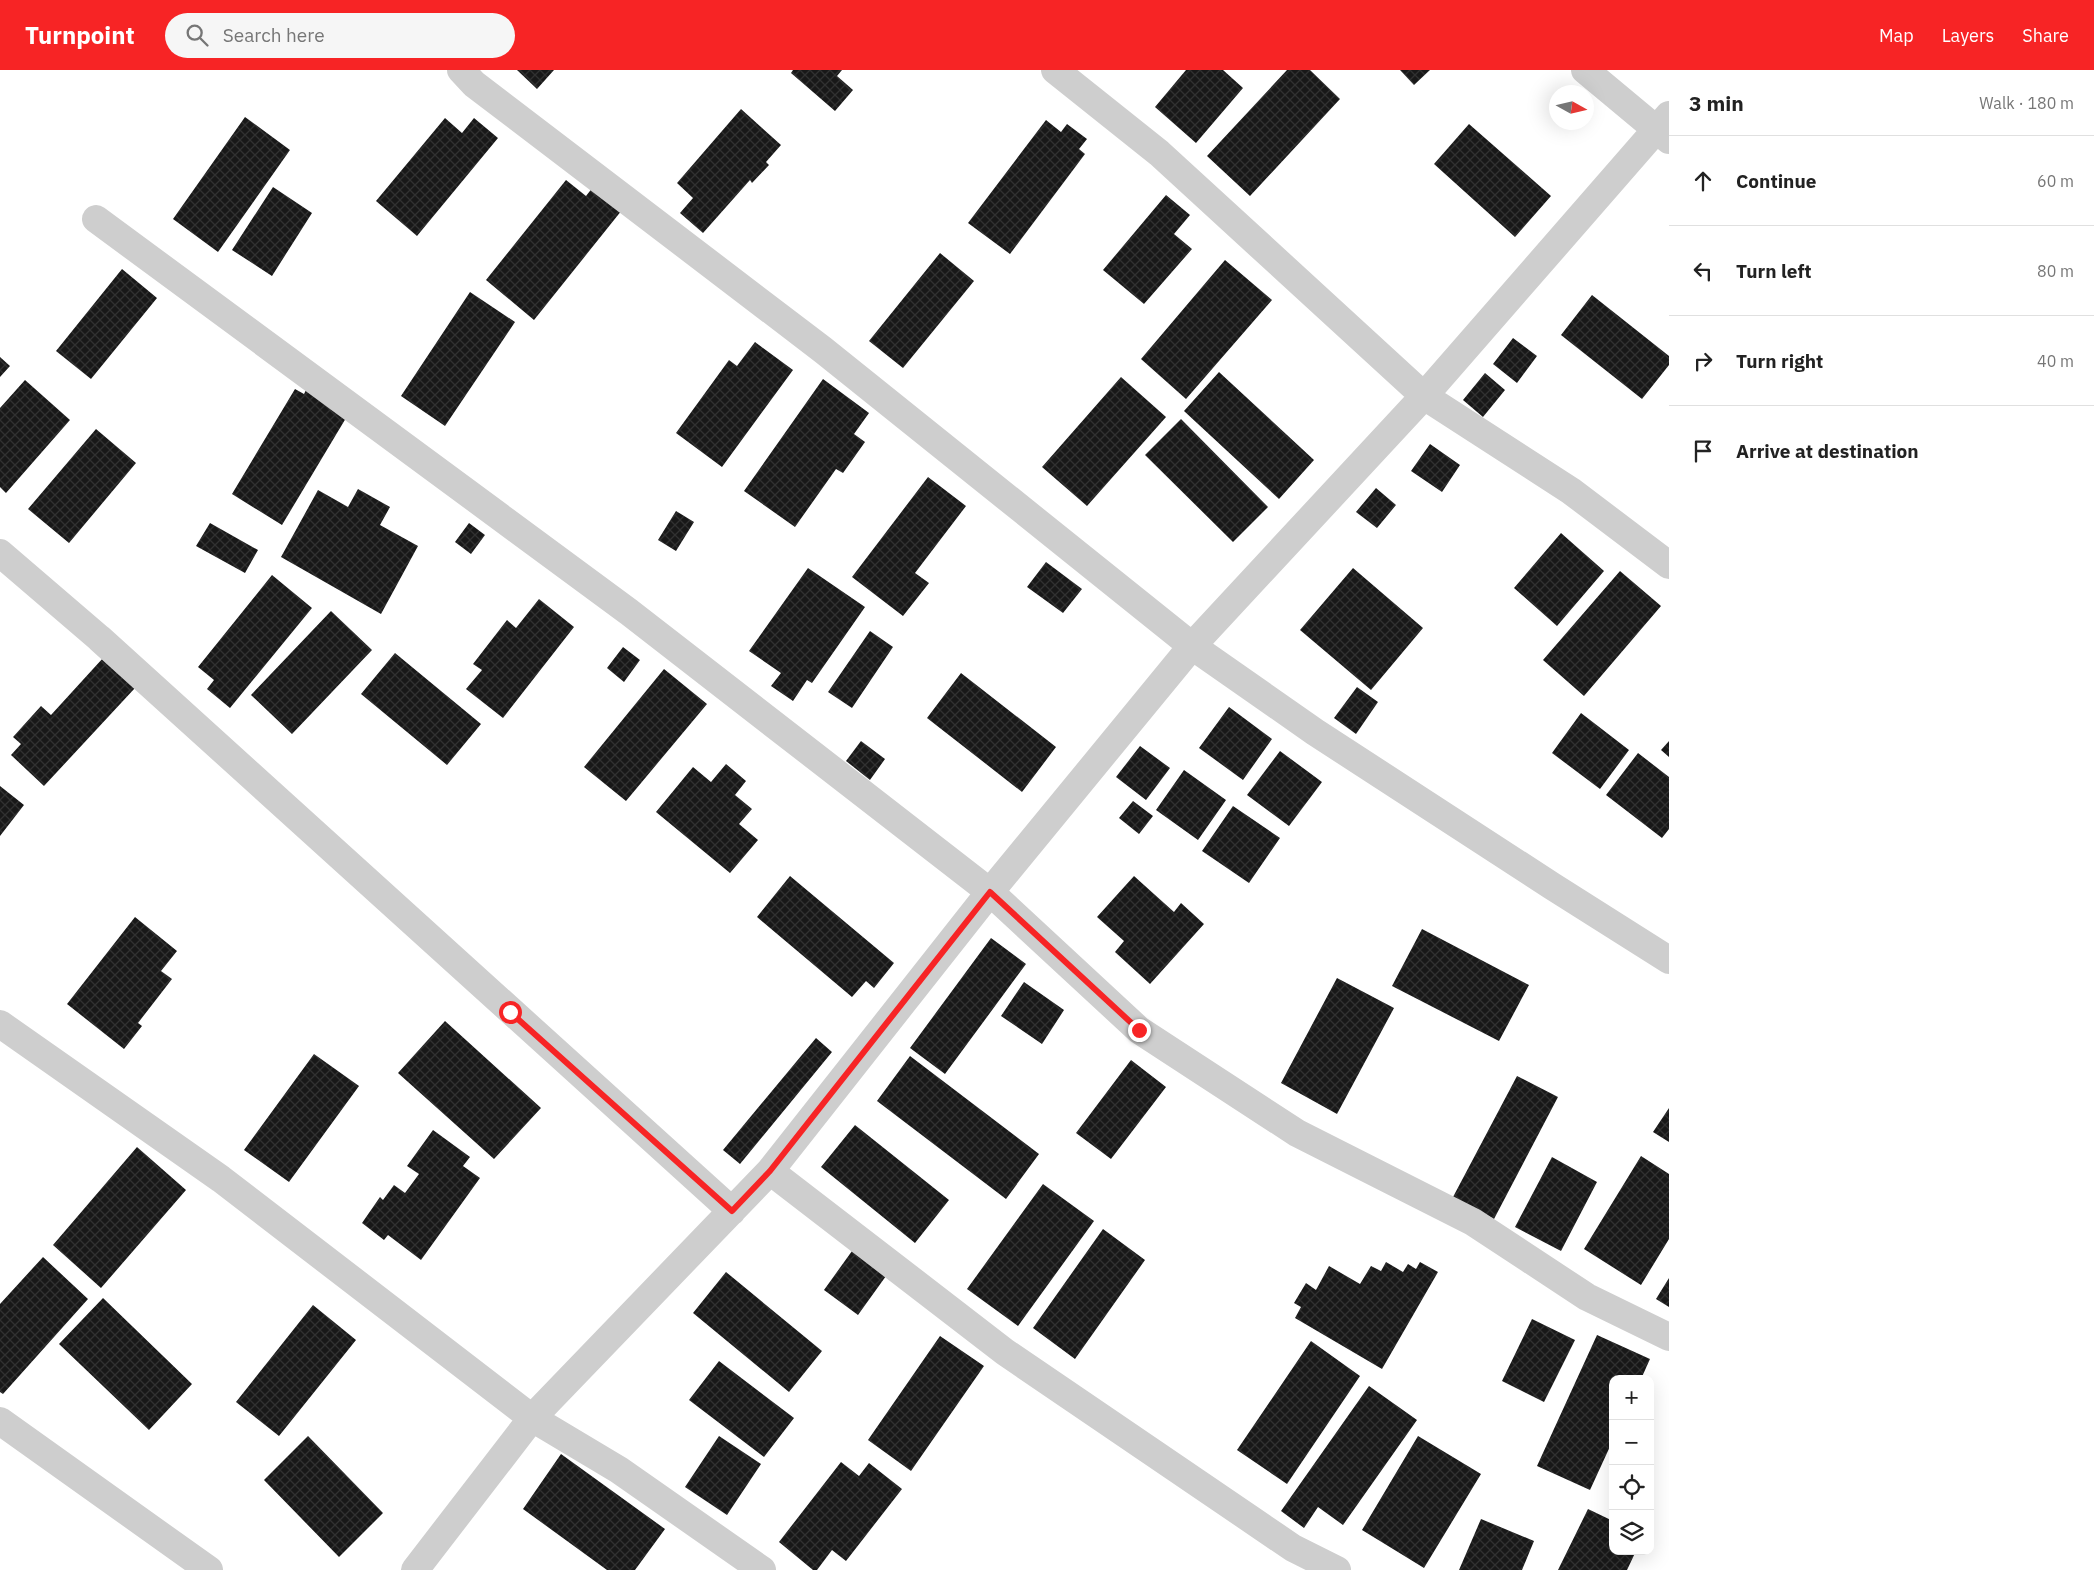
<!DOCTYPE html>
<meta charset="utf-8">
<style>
body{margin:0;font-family:"IBM Plex Sans",sans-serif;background:#f6f6f6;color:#222}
.controls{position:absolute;right:15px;bottom:15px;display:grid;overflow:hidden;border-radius:10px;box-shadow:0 5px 20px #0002}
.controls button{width:45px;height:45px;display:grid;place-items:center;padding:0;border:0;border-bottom:1px solid #e0e0e0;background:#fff;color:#222;font:25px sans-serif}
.compass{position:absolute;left:1549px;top:15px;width:45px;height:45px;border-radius:50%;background:#fff;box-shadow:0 5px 20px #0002;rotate:98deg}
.stop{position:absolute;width:15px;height:15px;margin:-11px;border:4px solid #f72425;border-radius:50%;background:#fff}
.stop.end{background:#f72425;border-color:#fff;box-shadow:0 1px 5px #0008}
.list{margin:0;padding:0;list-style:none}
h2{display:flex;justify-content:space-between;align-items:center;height:65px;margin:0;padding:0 20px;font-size:21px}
h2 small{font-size:16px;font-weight:400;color:#767676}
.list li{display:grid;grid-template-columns:32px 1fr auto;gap:15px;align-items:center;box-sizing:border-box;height:90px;padding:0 20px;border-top:1px solid #e0e0e0}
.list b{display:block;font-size:19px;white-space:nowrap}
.list em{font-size:16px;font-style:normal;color:#767676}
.icon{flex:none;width:28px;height:28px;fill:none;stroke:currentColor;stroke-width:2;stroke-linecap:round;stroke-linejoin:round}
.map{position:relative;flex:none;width:1669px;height:1500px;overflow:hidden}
header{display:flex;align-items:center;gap:30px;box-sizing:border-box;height:70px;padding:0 25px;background:#f72425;color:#fff}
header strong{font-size:24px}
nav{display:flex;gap:28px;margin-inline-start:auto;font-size:18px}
.search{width:350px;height:45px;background:#f6f6f6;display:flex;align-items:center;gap:12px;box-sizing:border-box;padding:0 18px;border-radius:28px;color:#767676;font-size:19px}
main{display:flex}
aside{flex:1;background:#fff}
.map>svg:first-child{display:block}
.building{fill:url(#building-cross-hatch)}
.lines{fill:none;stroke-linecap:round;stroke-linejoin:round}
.minor{stroke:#cecece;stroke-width:28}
.route{stroke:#f72425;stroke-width:6}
</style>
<header>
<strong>Turnpoint</strong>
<div class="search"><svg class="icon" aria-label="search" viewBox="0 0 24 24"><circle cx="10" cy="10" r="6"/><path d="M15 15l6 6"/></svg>Search here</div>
<nav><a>Map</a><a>Layers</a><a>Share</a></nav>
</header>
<main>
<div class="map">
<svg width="1669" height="1500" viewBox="0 0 1669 1500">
<defs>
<pattern id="building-cross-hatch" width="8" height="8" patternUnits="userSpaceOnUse" patternTransform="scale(1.25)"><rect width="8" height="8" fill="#181818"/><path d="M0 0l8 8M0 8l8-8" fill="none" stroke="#313131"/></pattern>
</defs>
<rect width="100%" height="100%" fill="#fff"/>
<path class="building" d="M517,0H554L537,19Z
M793,0H842L837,6L853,20L835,41L791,3Z
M1186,0H1223L1243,18L1196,73L1155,37Z
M1287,0H1310L1340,29L1250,126L1207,86Z
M1400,0H1430L1414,15Z
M741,39L781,75L766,92L769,95L752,113L750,110L703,163L680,143L693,128L677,113Z
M245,47L290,80L218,182L173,149Z
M445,48L462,63L474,48L498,68L417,166L376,131Z
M1046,50L1061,62L1067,54L1087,69L1079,79L1085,84L1010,184L968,153Z
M1469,54L1551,126L1515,167L1434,94Z
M566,110L586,126L593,117L622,140L534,250L486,210Z
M273,117L312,143L272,206L232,180Z
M1166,125L1190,145L1174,164L1192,179L1144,234L1103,200Z
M940,183L974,211L903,298L869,271Z
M1225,190L1272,230L1186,329L1141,289Z
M122,199L157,228L91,309L56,281Z
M470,222L515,252L445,356L401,326Z
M1592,225L1669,286V295L1642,329L1561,265Z
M1513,268L1537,286L1517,313L1493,294Z
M755,272L793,300L722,397L676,363L729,290L737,296Z
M0,287L10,296L0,307Z
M1219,302L1314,390L1279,429L1184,341Z
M1485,303L1505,320L1483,347L1463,330Z
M1121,307L1166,347L1087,436L1042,397Z
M823,309L869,343L854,364L865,372L843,403L836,399L795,457L744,421Z
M25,310L70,350L6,423L0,417V338Z
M307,318L349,343L282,455L232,424L295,319L304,324Z
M1181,349L1268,437L1233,472L1145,385Z
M96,359L136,393L69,473L28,439Z
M1430,374L1460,395L1442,422L1411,401Z
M928,407L966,436L915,503L929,513L903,546L852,507Z
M1376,418L1396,435L1377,458L1356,442Z
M358,419L390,437L380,455L418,476L381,544L281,487L318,420L348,437Z
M676,441L694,452L676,481L658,470Z
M210,453L258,480L245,503L196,476Z
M469,453L485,465L471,484L455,472Z
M1561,463L1604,501L1557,556L1514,518Z
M1046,492L1082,519L1063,543L1027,517Z
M808,498L865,537L812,613L807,610L793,631L771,616L781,603L749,581Z
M1353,498L1423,558L1371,620L1300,560Z
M1620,501L1661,536L1584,626L1543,590Z
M272,505L312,538L230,638L207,619L214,610L198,597Z
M539,529L574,557L503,648L466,619L482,600L473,594L507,550L516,558Z
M331,541L372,580L292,664L251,625Z
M870,561L893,577L852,638L828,622Z
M623,577L640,590L624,612L607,598Z
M395,583L481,654L447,695L361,624Z
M103,588L135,618L44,716L11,685L21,674L13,667L41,636L51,645Z
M664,599L707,634L626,731L584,697Z
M961,603L1056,677L1022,722L927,648Z
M1357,617L1378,632L1356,664L1334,648Z
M1229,637L1272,669L1243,710L1199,678Z
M1581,643L1629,680L1600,719L1552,683Z
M861,671L885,689L870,710L846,691Z
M1669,671V687L1661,680Z
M1140,676L1170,698L1146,730L1116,707Z
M1280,681L1322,712L1289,756L1247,725Z
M1638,683L1669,707V759L1662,768L1606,725Z
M726,694L746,711L735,725L752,739L739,754L758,770L730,803L656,742L693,697L711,712Z
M1184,700L1226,730L1198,770L1156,740Z
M0,716L24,735L0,766Z
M1133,731L1153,746L1139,764L1119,748Z
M1233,736L1280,768L1249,813L1202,781Z
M790,806L894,893L874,918L866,911L852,927L757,847Z
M1134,806L1174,842L1181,833L1204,854L1150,914L1115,882L1124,871L1097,847Z
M135,847L177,881L161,901L172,909L138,953L142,956L124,979L67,934Z
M1422,859L1529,915L1499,971L1392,916Z
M991,868L1026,894L945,1004L910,978Z
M1337,908L1394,938L1337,1044L1281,1013Z
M1024,912L1064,940L1042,974L1001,946Z
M445,951L541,1038L494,1089L398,1003Z
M816,968L832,982L740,1094L723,1080Z
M314,984L359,1016L289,1112L244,1080Z
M910,986L1039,1084L1006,1129L877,1031Z
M1131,990L1166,1017L1111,1089L1076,1063Z
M1517,1006L1558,1027L1494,1149L1453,1127Z
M1669,1038V1072L1653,1062Z
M855,1055L949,1130L915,1173L821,1097Z
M433,1060L470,1087L463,1096L480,1108L421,1190L388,1165L384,1170L362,1153L380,1127L383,1130L394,1115L405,1123L419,1104L407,1096Z
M137,1077L186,1120L101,1218L53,1175Z
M1641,1086L1669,1104V1169L1641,1215L1584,1179Z
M1552,1087L1597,1112L1561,1181L1515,1157Z
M1043,1114L1094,1151L1018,1256L967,1219Z
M1103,1159L1145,1190L1075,1289L1033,1258Z
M852,1181L886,1206L858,1245L824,1220Z
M43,1187L88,1229L3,1324L0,1322V1234Z
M1386,1192L1403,1202L1408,1194L1416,1199L1420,1192L1438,1202L1382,1299L1295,1248L1301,1237L1294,1233L1306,1213L1316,1220L1329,1196L1360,1214L1371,1196L1381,1201Z
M726,1202L822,1281L789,1322L693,1243Z
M1669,1208V1237L1656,1229Z
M103,1228L192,1314L149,1360L59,1274Z
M313,1235L356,1270L279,1366L236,1332Z
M1532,1249L1575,1270L1544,1332L1502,1311Z
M1597,1265L1650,1289L1641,1309H1613V1370L1590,1420L1537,1396Z
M940,1266L984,1296L911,1401L868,1370Z
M1311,1271L1360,1306L1287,1414L1237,1380Z
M719,1291L794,1348L764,1387L689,1330Z
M1369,1316L1417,1350L1343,1455L1318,1437L1304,1458L1281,1441Z
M308,1366L383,1443L339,1487L264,1410Z
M719,1366L761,1394L727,1445L685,1417Z
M1418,1366L1481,1404L1424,1498L1362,1460Z
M561,1384L665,1459L635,1500H607L523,1439Z
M841,1392L859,1406L869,1393L902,1419L846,1491L832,1480L817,1500H813L779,1472Z
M1588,1439L1613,1451V1481H1636L1627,1500H1558Z
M1481,1449L1534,1471L1522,1500H1459Z"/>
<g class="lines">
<path class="minor" d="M461,0L474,14L823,280L1192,576L1315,662L1552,816L1669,890
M1055,0L1159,83L1424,326L1571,421L1669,495
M1585,0L1669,70
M96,149L629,542L990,822L1139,960L1297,1063L1473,1152L1587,1227L1669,1267
M0,483L99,568L732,1141
M0,954L221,1109L532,1348L619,1400L762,1500
M770,1101L1005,1282L1293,1478L1337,1500
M0,1351L209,1500
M415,1500L532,1348L770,1101L990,822L1192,576L1424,326L1669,45"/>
</g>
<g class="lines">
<path class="route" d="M510,942L732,1141L770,1101L990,822L1139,960"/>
</g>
</svg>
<div class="controls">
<button>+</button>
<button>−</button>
<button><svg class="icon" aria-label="locate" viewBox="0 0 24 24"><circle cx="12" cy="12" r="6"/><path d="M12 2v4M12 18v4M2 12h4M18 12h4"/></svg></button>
<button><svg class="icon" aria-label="layers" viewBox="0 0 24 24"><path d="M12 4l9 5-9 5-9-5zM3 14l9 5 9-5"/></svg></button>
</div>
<svg class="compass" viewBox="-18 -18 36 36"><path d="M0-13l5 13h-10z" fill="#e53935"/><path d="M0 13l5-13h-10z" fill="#767676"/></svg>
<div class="stop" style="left:510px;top:942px"></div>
<div class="stop end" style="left:1139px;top:960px"></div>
</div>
<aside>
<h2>3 min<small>Walk · 180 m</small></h2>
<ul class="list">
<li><svg class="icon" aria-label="ahead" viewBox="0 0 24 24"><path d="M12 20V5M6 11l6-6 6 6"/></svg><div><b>Continue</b></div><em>60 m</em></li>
<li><svg class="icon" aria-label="left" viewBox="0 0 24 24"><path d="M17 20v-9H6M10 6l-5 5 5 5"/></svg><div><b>Turn left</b></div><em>80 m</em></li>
<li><svg class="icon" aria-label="right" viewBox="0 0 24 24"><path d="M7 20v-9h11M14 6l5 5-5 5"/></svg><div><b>Turn right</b></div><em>40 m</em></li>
<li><svg class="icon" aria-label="arrive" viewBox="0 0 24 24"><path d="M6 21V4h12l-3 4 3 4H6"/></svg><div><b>Arrive at destination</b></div></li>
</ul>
</aside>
</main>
